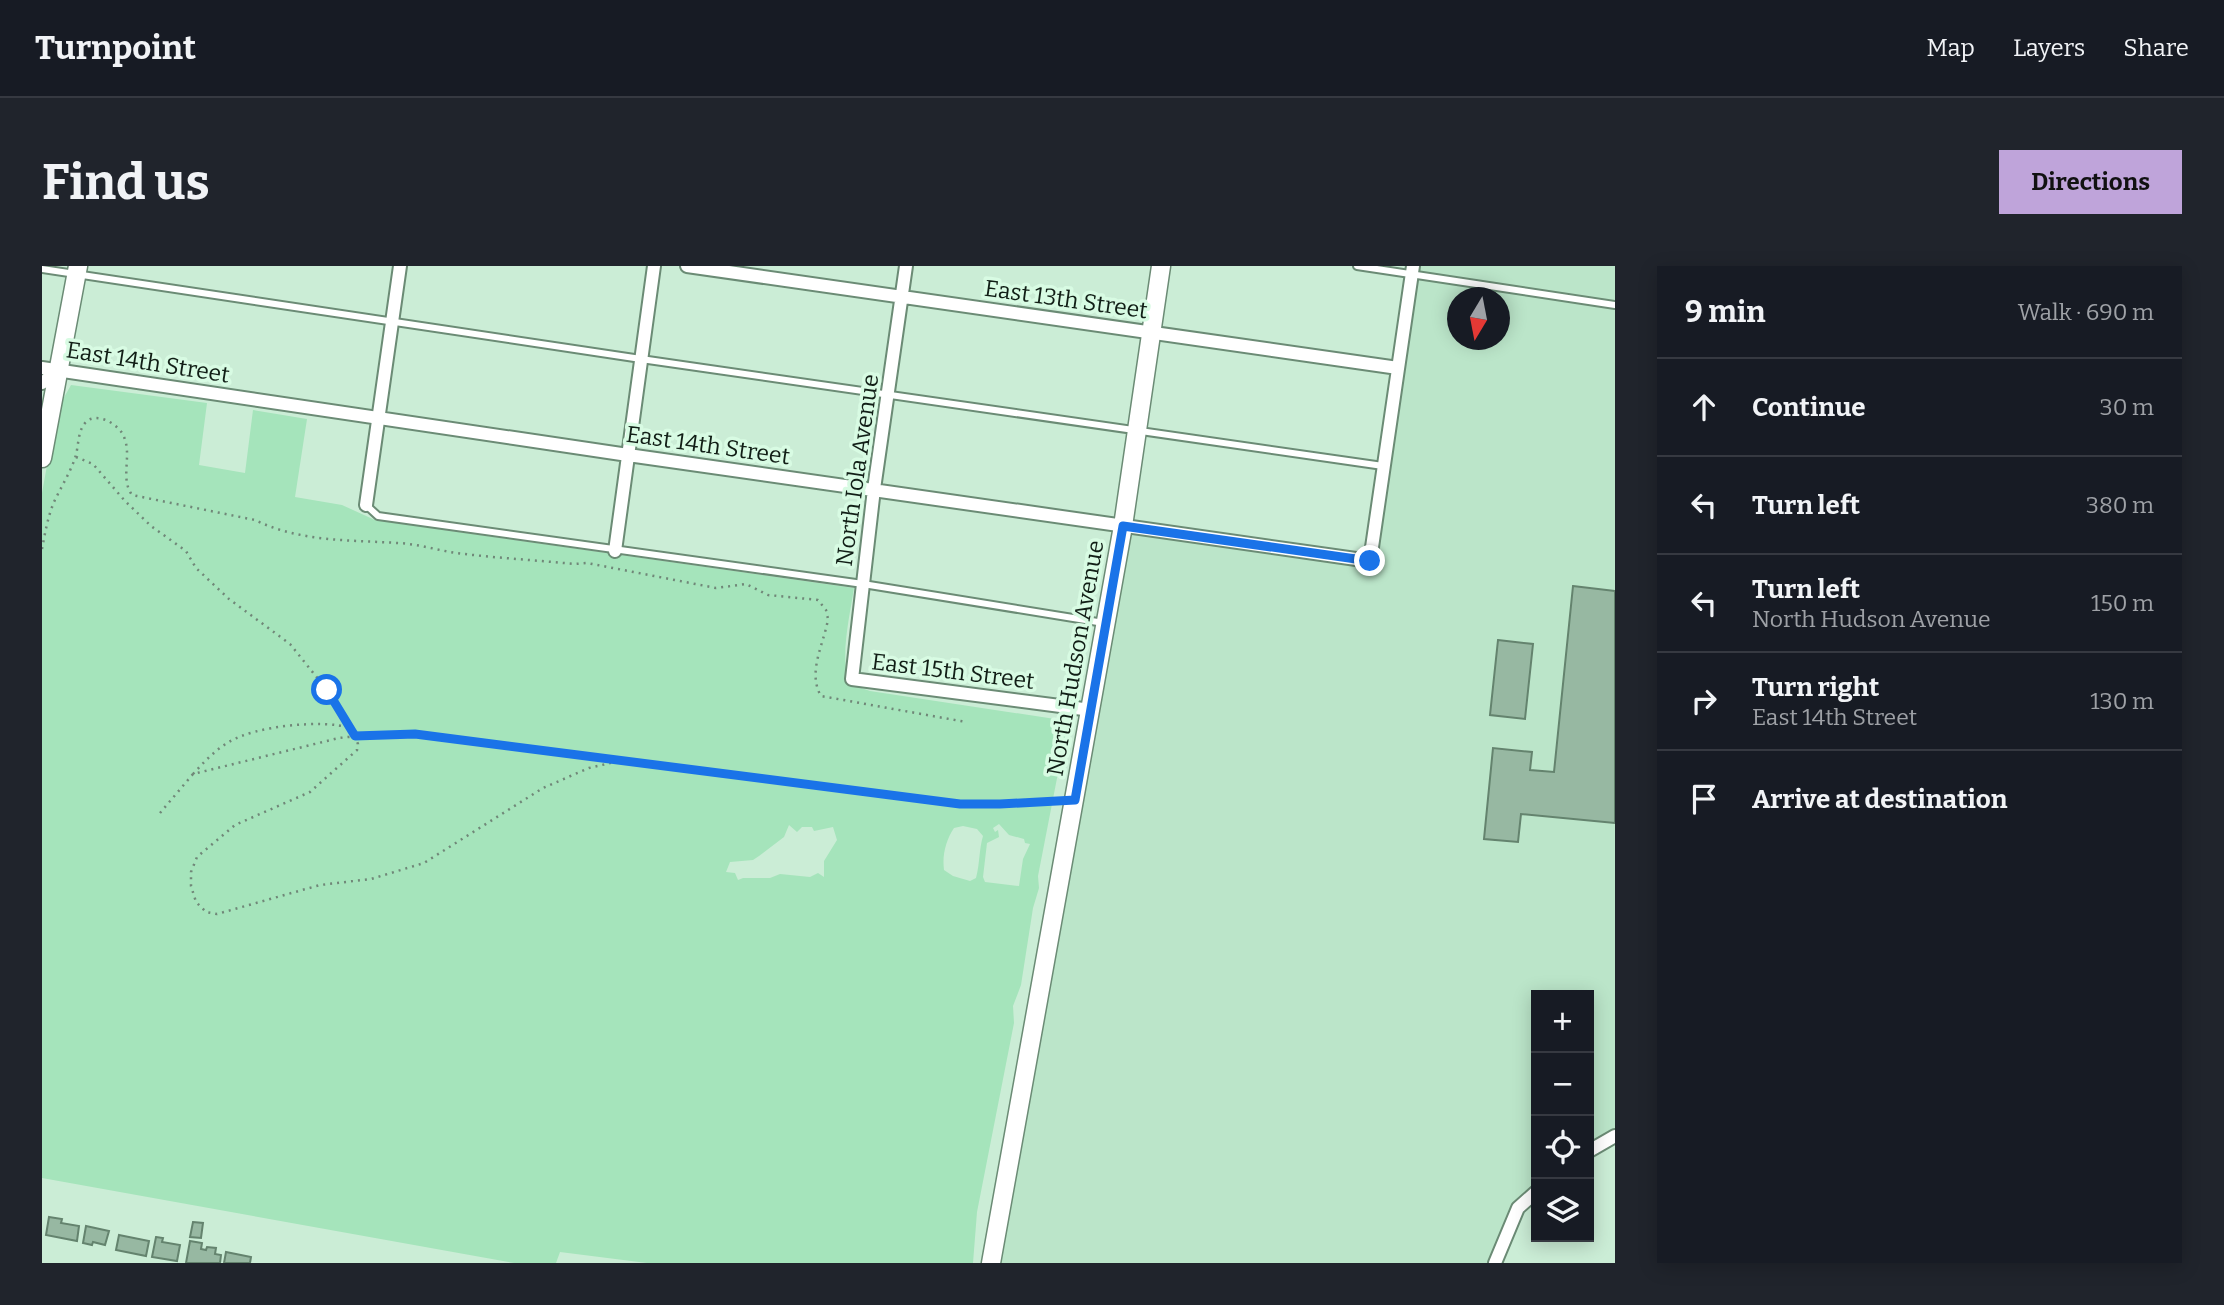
<!DOCTYPE html>
<meta charset="utf-8">
<style>
body{margin:0;font-family:Bitter,serif;background:#20242c;color:#f1f3f6}
.controls{position:absolute;right:21px;bottom:21px;display:grid;overflow:hidden;border-radius:0px;box-shadow:0 4px 18px #0003}
.controls button{width:63px;height:63px;display:grid;place-items:center;padding:0;border:0;border-bottom:2px solid #363941;background:#171b24;color:#f1f3f6;font:35px sans-serif}
.compass{position:absolute;left:1405px;top:21px;width:63px;height:63px;border-radius:50%;background:#171b24;box-shadow:0 4px 18px #0003;rotate:190deg}
.stop{position:absolute;width:21px;height:21px;margin:-16px;border:5px solid #1a73e8;border-radius:50%;background:#fff}
.stop.end{background:#1a73e8;border-color:#fff;box-shadow:0 2px 7px #0008}
.list{margin:0;padding:0;list-style:none}
h2{display:flex;justify-content:space-between;align-items:center;height:91px;margin:0;padding:0 28px;font-size:30px}
h2 small{font-size:23px;font-weight:400;color:#9ea1a6}
.list li{display:grid;grid-template-columns:46px 1fr auto;gap:21px;align-items:center;box-sizing:border-box;height:98px;padding:0 28px;border-top:2px solid #363941}
.list b{display:block;font-size:26px;white-space:nowrap}
.list p{margin:0;font-size:23px;white-space:nowrap;color:#9ea1a6}
.list em{font-size:23px;font-style:normal;color:#9ea1a6}
.icon{flex:none;width:38px;height:38px;fill:none;stroke:currentColor;stroke-width:2;stroke-linecap:round;stroke-linejoin:round}
.map{position:relative;flex:none;width:1573px;height:997px;overflow:hidden;border-radius:0px}
header{display:flex;align-items:center;gap:42px;box-sizing:border-box;height:98px;padding:0 35px;background:#171b24;border-bottom:2px solid #363941}
header strong{font-size:33px}
nav{display:flex;gap:38px;margin-inline-start:auto;font-size:24px}
.intro{display:flex;align-items:center;justify-content:space-between;box-sizing:border-box;height:168px;padding:0 42px}
h1{margin:0;font-size:49px}
.button{padding:18px 32px;border-radius:0px;background:#bfa4da;color:#111;font-size:24px;font-weight:700}
main{display:flex;gap:42px;padding:0 42px}
aside{flex:1;background:#171b24;border-radius:0px;box-shadow:0 4px 18px #0003}
.map>svg:first-child{display:block}
.built{fill:#bbe5c9;fill-rule:evenodd}
.green{fill:#a5e4bb;fill-rule:evenodd}
.building{fill:#97b8a2;stroke:#64836e;stroke-width:2}
.lines{fill:none;stroke-linecap:round;stroke-linejoin:round}
.lane-casing{stroke:#6b8b75;stroke-width:10}
.street-casing{stroke:#6b8b75;stroke-width:16}
.secondary-casing{stroke:#6b8b75;stroke-width:21}
.path{stroke:#708778;stroke-width:2.5;stroke-dasharray:2 5;stroke-linecap:butt}
.lane{stroke:#fff;stroke-width:6}
.street{stroke:#fff;stroke-width:12}
.secondary{stroke:#fff;stroke-width:18}
.route{stroke:#1a73e8;stroke-width:9}
.labels{text-anchor:middle;dominant-baseline:central;stroke-width:7;stroke-linejoin:round;paint-order:stroke}
.street-label{font-size:23px;fill:#111e16;stroke:#d8fbe3}
</style>
<header>
<strong>Turnpoint</strong>
<nav><a>Map</a><a>Layers</a><a>Share</a></nav>
</header>
<div class="intro"><h1>Find us</h1><a class="button">Directions</a></div>
<main>
<div class="map">
<svg width="1573" height="997" viewBox="0 0 1573 997">
<rect width="100%" height="100%" fill="#cbedd6"/>
<path class="built" d="M1371,0H1573V870L1547,885V729H1494V926L1476,942L1453,997H949L1081,260L1327,295ZM1416,32H1458V74H1416Z"/>
<path class="green" d="M29,119L165,137L157,199L203,207L211,144L265,153L253,231L300,239L333,254L812,322C808,349 797,393 808,418L828,425L1013,453L1021,460L1023,471L996,610L997,622L991,642L979,719L971,740L972,757L935,946L931,997H605L518,986L514,997H472L0,912V227L15,144ZM957,558L967,569L982,573L983,577L988,578L981,593L977,620L943,616L941,611L945,577L957,571L956,564L953,566L951,562ZM747,559L755,566L760,561H770L772,565L791,561L795,574L782,595V611L776,607L768,611L738,608L728,612H701L696,614L693,607L684,606L688,596L711,594L717,590L742,571ZM921,560L935,563L941,570C937,583 938,597 934,612L928,615L911,610L902,604C900,589 904,574 912,562Z"/>
<path class="building" d="M1531,320L1573,325V557L1479,548L1476,576L1442,573L1451,482L1490,486L1488,504L1512,506Z
M1456,374L1491,378L1483,453L1448,449Z
M7,951L20,953L19,957L37,960L35,975L4,969Z
M151,956L161,957L159,972L148,971Z
M44,960L67,965L63,979L51,976L50,979L41,977Z
M77,969L107,975L104,990L74,984Z
M114,971L121,972L120,976L138,979L135,995L110,991Z
M148,975L160,977L159,983L164,984L165,981L174,982L173,988L179,989L178,997H144Z
M184,986L209,991L208,997H182Z"/>
<g class="lines">
<defs>
<path id="lane" d="M1315,0L1573,39
M0,3L599,93L1341,200
M324,239L336,250L821,318L1062,357"/>
<path id="street" d="M645,0L1356,102
M864,0L832,223L810,413L1049,444
M0,102L586,189L1328,295L1371,0
M0,117L17,104
M324,239L358,0
M573,285L612,0
M1547,885L1573,870
M1453,997L1476,942L1494,926"/>
<path id="secondary" d="M0,192L36,0
M949,997L1081,260L1119,0"/>
</defs>
<use href="#lane" class="lane-casing"/>
<use href="#street" class="street-casing"/>
<use href="#secondary" class="secondary-casing"/>
<path class="path" d="M34,191L51,198L83,235L109,260L144,285L154,302L187,333L248,378L285,424L309,462
M0,283C3,267 6,250 12,236C19,221 28,207 33,192C37,181 35,165 44,156C54,146 74,157 80,167C92,187 77,211 90,229L213,254C258,276 308,274 356,277C376,278 395,284 414,287C453,292 493,294 532,298L545,297L674,322L704,318L726,329L776,334L784,344L786,353C782,378 765,406 779,430L924,456
M151,508C162,496 173,484 187,476C212,460 281,453 309,462L316,478L315,484L268,526L193,559L155,591L149,606V620L154,636L164,646L175,648L278,619L329,613L382,597L501,522L547,502L577,495
M118,547L151,508L297,472L335,468H373L918,538H958L1019,534"/>
<use href="#lane" class="lane"/>
<use href="#street" class="street"/>
<use href="#secondary" class="secondary"/>
</g>
<g class="lines">
<path class="route" d="M285,424L313,470L373,468L918,538H958L1033,534L1081,260L1328,295"/>
</g>
<g class="labels">
<g class="street-label">
<text transform="translate(1024 33) rotate(8)">East 13th Street</text>
<text transform="translate(106 96) rotate(9)">East 14th Street</text>
<text transform="translate(666 179) rotate(8)">East 14th Street</text>
<text transform="translate(815 204) rotate(-82)">North Iola Avenue</text>
<text transform="translate(1033 392) rotate(-80)">North Hudson Avenue</text>
<text transform="translate(911 405) rotate(7)">East 15th Street</text>
</g>
</g>
</svg>
<div class="controls">
<button>+</button>
<button>−</button>
<button><svg class="icon" aria-label="locate" viewBox="0 0 24 24"><circle cx="12" cy="12" r="6"/><path d="M12 2v4M12 18v4M2 12h4M18 12h4"/></svg></button>
<button><svg class="icon" aria-label="layers" viewBox="0 0 24 24"><path d="M12 4l9 5-9 5-9-5zM3 14l9 5 9-5"/></svg></button>
</div>
<svg class="compass" viewBox="-18 -18 36 36"><path d="M0-13l5 13h-10z" fill="#e53935"/><path d="M0 13l5-13h-10z" fill="#9ea1a6"/></svg>
<div class="stop" style="left:285px;top:424px"></div>
<div class="stop end" style="left:1328px;top:295px"></div>
</div>
<aside>
<h2>9 min<small>Walk · 690 m</small></h2>
<ul class="list">
<li><svg class="icon" aria-label="ahead" viewBox="0 0 24 24"><path d="M12 20V5M6 11l6-6 6 6"/></svg><div><b>Continue</b></div><em>30 m</em></li>
<li><svg class="icon" aria-label="left" viewBox="0 0 24 24"><path d="M17 20v-9H6M10 6l-5 5 5 5"/></svg><div><b>Turn left</b></div><em>380 m</em></li>
<li><svg class="icon" aria-label="left" viewBox="0 0 24 24"><path d="M17 20v-9H6M10 6l-5 5 5 5"/></svg><div><b>Turn left</b><p>North Hudson Avenue</p></div><em>150 m</em></li>
<li><svg class="icon" aria-label="right" viewBox="0 0 24 24"><path d="M7 20v-9h11M14 6l5 5-5 5"/></svg><div><b>Turn right</b><p>East 14th Street</p></div><em>130 m</em></li>
<li><svg class="icon" aria-label="arrive" viewBox="0 0 24 24"><path d="M6 21V4h12l-3 4 3 4H6"/></svg><div><b>Arrive at destination</b></div></li>
</ul>
</aside>
</main>
